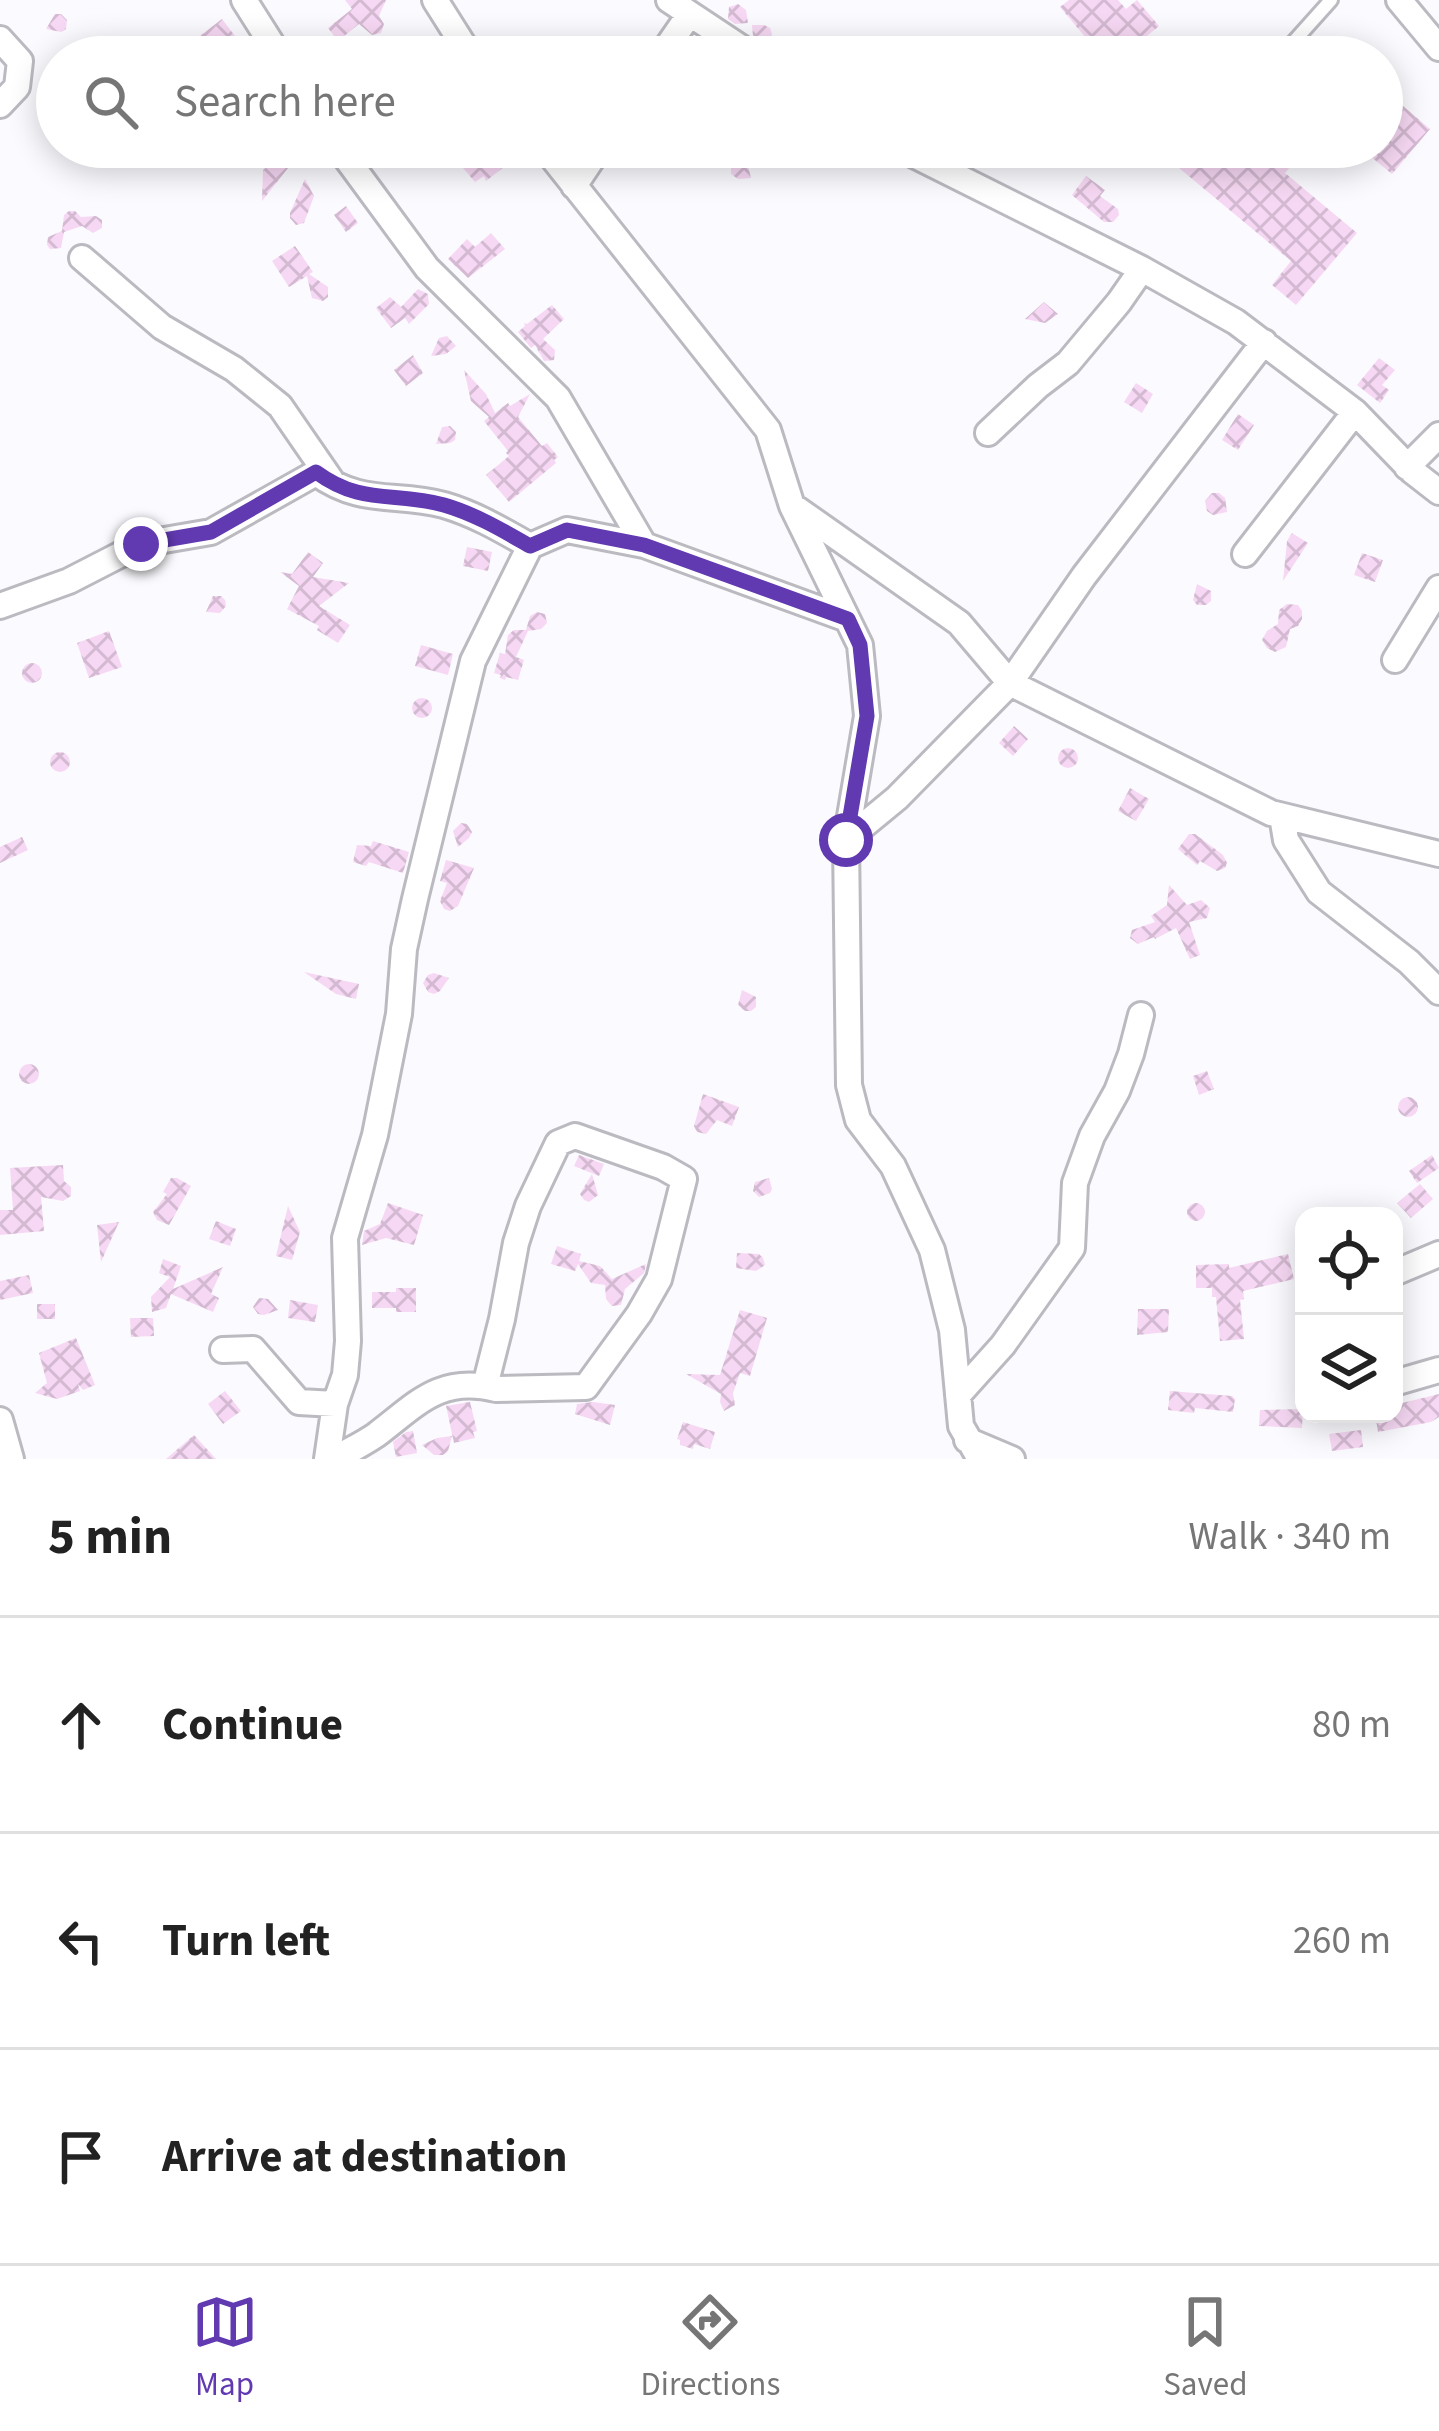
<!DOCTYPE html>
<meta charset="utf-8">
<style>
body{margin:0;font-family:"Source Sans 3",sans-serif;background:#f6f6f6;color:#222}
.controls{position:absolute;right:36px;bottom:36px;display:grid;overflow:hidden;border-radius:24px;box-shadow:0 6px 30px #0003}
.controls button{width:108px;height:108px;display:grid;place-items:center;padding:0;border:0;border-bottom:3px solid #e0e0e0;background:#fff;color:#222;font:60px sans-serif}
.stop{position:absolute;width:36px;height:36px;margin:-27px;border:9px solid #6139b1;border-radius:50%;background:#fff}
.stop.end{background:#6139b1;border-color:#fff;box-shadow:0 3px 12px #0008}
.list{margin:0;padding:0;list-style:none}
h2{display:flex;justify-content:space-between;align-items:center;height:156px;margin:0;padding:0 48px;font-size:51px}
h2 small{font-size:39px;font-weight:400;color:#767676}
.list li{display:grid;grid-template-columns:78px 1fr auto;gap:36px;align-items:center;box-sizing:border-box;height:216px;padding:0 48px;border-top:3px solid #e0e0e0}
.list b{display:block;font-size:45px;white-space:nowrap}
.list em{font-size:39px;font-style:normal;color:#767676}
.icon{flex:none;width:66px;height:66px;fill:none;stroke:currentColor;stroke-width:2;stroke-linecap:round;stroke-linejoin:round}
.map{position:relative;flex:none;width:1439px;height:1459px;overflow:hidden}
.search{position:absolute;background:#fff;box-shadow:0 6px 30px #0003;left:36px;right:36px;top:36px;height:132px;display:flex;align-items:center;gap:30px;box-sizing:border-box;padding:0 42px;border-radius:66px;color:#767676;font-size:45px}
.sheet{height:804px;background:#fff}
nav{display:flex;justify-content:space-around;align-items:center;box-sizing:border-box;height:168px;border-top:3px solid #e0e0e0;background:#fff;font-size:33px;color:#767676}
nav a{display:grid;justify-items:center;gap:6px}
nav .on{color:#6139b1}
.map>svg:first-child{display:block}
.building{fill:url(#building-cross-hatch)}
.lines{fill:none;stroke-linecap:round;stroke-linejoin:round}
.lane-casing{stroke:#bbbac1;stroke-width:18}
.street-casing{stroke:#bbbac1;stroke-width:30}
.lane{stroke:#fff;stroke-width:12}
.street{stroke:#fff;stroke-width:24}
.route{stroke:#6139b1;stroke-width:15}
</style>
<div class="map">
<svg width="1439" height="1459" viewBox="0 0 1439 1459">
<defs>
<pattern id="building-cross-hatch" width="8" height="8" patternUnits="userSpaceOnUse" patternTransform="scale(3)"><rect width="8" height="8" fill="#f7d8f4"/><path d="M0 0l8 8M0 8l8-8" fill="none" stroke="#d3b9d1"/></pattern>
</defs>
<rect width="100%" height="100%" fill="#fbfafe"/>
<path class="building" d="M345,0H386L379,16L384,24L381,33L372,35L359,24L338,41L328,28L352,9Z
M1069,0H1118L1126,9L1137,0L1159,26L1147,36L1151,40L1148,42L1160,57H1102L1060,7Z
M738,4L746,10L748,23L735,24L728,19L729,7Z
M55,14H61L67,20L66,29L61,32L46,29Z
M222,19L251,57H203L192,42Z
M752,25H764L770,28L772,34L770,41L765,44L753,36Z
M1382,88L1430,129L1392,174L1359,147H1382Z
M291,147H299L292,163L262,201L263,170Z
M476,147L487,159L513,160L486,181L484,176L475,182L458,162Z
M1186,147H1253L1267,159L1277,147H1307L1285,173L1357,233L1296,305L1272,285L1291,261L1173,163Z
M740,159L748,166L751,178L738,179L731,174V163Z
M1086,176L1105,190L1100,196L1118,209L1119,215L1113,222H1104L1072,195Z
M305,179L314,196L304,223L296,225L290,218V213Z
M346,206L358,223L346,232L334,215Z
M69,211H75L81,217L96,216L102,220V228L93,233L82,226L64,232L61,248L50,249L47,245L48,237L62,231L64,215Z
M491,233L505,249L468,278L448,259L467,239L475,247Z
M295,246L313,272L309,274L328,287V297L323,301L312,298L307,276L289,287L272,261Z
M418,289L428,294L429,304L409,324L405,318L391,328L376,308L390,297L401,307Z
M1044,302L1058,314L1045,323L1025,319Z
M552,305L564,319L543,339L555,350L554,360L544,361L535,345L531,348L518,332L525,326L524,323L527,324Z
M447,336L456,346L446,354L431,356L439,338Z
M413,355L423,373L406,386L394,370Z
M1379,358L1395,370L1382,385L1389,390L1380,403L1357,385Z
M464,370L486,394L495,413L508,403L510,406L530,394L518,417L542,446L547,443L558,457L554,460L556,463L509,502L486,475L509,456L506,453L508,451L484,421L489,417L471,401Z
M1136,383L1153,394L1142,413L1124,402Z
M1238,414L1254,425L1238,450L1222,440Z
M450,426L456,432L455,440L450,443L436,444L442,427Z
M1212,493H1219L1225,498L1227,512L1213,515L1207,511L1205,501Z
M1292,533L1308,543L1283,581L1287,541Z
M467,547L492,552L488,571L463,566Z
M308,552L323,563L313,577L349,583L319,606L350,625L338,643L317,630L319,626L287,609L299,586L280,572L292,574Z
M1362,553L1383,560L1375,582L1354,575Z
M1197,584L1211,591V601L1206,605H1197L1193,600Z
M213,596H221L225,600L226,606L220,613L206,612Z
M1287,604L1298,605L1302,611V619L1298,626L1290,629L1286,647L1275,652L1267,648L1262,640L1267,631L1278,624L1279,610Z
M537,612L545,614L547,623L541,629L528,631L516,657L524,660L518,680L506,677L505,680L500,678L501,675L494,673L500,653L505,654L508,635L514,630H526L530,616Z
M109,631L122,667L89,678L77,643Z
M421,645L453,654L448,675L415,666Z
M22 673a10 10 0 1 1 20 0a10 10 0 1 1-20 0Z
M412 708a10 10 0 1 1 20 0a10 10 0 1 1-20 0Z
M1014,726L1028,739L1013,756L999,743Z
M1058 758a10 10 0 1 1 20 0a10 10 0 1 1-20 0Z
M50 762a10 10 0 1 1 20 0a10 10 0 1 1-20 0Z
M1130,788L1149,799L1136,821L1118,811Z
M461,823L467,824L472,832L469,838L458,847L453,831Z
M1189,834H1195L1223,855L1227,863L1225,868L1217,871L1200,861L1197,865L1178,849Z
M22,837L28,850L0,863V847Z
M373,841L409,852L403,873L369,862L366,866L353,862L357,845L371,846Z
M446,860L474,868L458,906L450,911L444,909L440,901L447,883L440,881Z
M1169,885L1187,905L1201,900L1210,908L1207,918L1189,922L1200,955L1190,959L1176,928L1155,939L1154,937L1138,944L1130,938L1132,930L1155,922L1151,916L1167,905Z
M304,972L359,984L356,999L336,994Z
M434,973L449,978L440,991L434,994L428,992L423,983L428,975Z
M742,990L756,997V1007L751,1011H745L738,1005Z
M19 1074a10 10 0 1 1 20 0a10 10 0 1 1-20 0Z
M1207,1071L1214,1089L1199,1095L1193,1076Z
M703,1094L739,1107L732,1126L717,1120L706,1134L697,1132L694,1126Z
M1398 1107a10 10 0 1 1 20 0a10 10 0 1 1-20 0Z
M579,1155L604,1164L599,1176L574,1166Z
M1432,1155L1439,1168L1417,1183L1409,1171Z
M63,1165L64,1181L71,1187V1196L63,1201L41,1197L44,1231L0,1235V1210H13L10,1168Z
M592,1174L598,1195L589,1202L584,1200L580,1194Z
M171,1178H177L191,1186L169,1225L157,1220L153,1212L167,1194L163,1192Z
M769,1178L772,1189L770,1193L759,1197L753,1191L755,1182Z
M1420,1184L1433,1199L1411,1218L1397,1203Z
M1187 1212a9 9 0 1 1 18 0a9 9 0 1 1-18 0Z
M388,1203L423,1215L414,1245L386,1238L362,1245L364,1231L380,1224Z
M288,1206L300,1232L292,1260L276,1256Z
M216,1221L236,1229L230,1246L209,1239Z
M119,1222L101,1262L97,1225Z
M557,1246L581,1254L579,1261L600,1266L612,1279L646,1264L644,1273L625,1289L621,1305L612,1306L606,1299L605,1285L591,1283L578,1264L575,1271L551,1264Z
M737,1253L759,1254L763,1258L765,1265L756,1271L736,1268Z
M1288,1254L1294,1279L1243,1291L1244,1299L1240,1300L1244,1339L1220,1341L1216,1297H1212V1288H1196V1265L1229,1264V1268Z
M163,1259L181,1266L173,1289L223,1267L211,1294L219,1298L213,1312L171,1294L166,1308L152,1312L151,1297L170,1277L159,1273Z
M29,1275L33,1293L0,1300V1281Z
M396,1288H416V1312H396V1308H372V1292H396Z
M259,1298L268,1299L278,1310L264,1315L258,1314L253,1307Z
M290,1300L318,1305L315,1322L288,1318Z
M37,1304H55V1319H37Z
M1138,1309H1169L1168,1332L1137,1335Z
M740,1310L767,1318L750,1376L740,1373L733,1393L735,1405L724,1411L720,1402L721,1394L686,1374L720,1375Z
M130,1318H153L154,1336L131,1337Z
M76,1338L95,1385L83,1390L78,1384L80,1391L57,1399L35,1393L47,1383L39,1353Z
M225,1391L241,1411L223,1424L208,1404Z
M1170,1391L1232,1396L1235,1399L1233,1412L1195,1408L1194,1413L1168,1410Z
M1439,1394V1417L1431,1422L1378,1432L1375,1414H1394V1405Z
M470,1402L477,1431L473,1432L475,1438L454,1443L446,1406Z
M593,1402L615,1405L610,1425L575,1414L577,1404Z
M1303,1409L1302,1428L1259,1426L1260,1410Z
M683,1422L715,1432L710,1449L694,1444L693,1449L680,1445V1440L677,1439Z
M1361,1430L1363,1447L1332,1451L1329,1434Z
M413,1431L417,1453L396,1457L393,1442L406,1432Z
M194,1435L216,1459H166Z
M452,1436L448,1451L443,1455H434L422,1445L437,1438Z"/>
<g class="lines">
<defs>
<path id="lane" d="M1280,57L1331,0"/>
<path id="street" d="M244,0L280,57
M435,0L471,57
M669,0L755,57
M1399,0L1439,48
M0,39L20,61L17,87L0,105
M660,57L689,15
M338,147L427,268L558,398L644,545L847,619
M544,147L768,430L792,506L860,645L867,716L846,840L897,798L1010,683L1084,576L1264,342
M898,147L1142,269L1236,322L1355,412L1412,471L1439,492
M574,186L600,147
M82,258L162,327L234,369L280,406L331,480
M988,433L1038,386L1068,363L1119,302L1142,269
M1407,467L1439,435
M797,509L959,623L1010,683L1271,813L1439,854
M1245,554L1355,412
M0,606L69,581L141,544L211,532L316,473C362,506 395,492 444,505C475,514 502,530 530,546L567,530L644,545
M1395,660L1439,588
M1282,816L1286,840L1319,892L1409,962L1439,992
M846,840L849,1085L858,1120L893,1166L932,1250L952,1330L961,1426L980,1459
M1394,1273L1439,1254
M223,1350L253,1349L299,1402L335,1404
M1394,1383L1439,1370
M958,1395L1003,1345L1072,1248L1075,1183L1092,1136L1117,1091L1131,1054L1141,1015
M0,1420L11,1459
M967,1440L1012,1459
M327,1459L335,1404L345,1375L348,1341L345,1238L375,1135L399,1014L404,949L415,899L473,661L530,546
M335,1459C348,1451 363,1444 376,1435C416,1405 439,1375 496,1389L586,1387L639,1314L659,1279L684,1179L663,1167L575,1136L558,1143L528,1206L516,1243L502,1319L485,1386"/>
</defs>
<use href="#lane" class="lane-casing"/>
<use href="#street" class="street-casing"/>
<use href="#lane" class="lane"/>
<use href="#street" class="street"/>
</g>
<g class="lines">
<path class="route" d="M141,544L211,532L316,472C362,506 395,491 444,505C475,514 502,530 530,546L567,530L644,545L848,619L860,645L867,716L846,840"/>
</g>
</svg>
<div class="controls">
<button><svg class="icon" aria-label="locate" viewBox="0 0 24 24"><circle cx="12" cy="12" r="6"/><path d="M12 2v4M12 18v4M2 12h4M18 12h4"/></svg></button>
<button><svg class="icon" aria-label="layers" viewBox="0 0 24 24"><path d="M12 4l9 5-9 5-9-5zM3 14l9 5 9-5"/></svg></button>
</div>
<div class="stop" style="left:846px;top:840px"></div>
<div class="stop end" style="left:141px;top:544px"></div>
<div class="search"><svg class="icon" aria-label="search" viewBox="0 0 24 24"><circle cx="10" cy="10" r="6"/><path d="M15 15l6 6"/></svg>Search here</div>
</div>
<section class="sheet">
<h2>5 min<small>Walk · 340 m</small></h2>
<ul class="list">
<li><svg class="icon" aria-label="ahead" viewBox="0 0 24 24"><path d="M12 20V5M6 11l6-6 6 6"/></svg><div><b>Continue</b></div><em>80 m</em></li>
<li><svg class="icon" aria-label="left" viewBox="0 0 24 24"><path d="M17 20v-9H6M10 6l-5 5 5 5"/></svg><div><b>Turn left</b></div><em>260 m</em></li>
<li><svg class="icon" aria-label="arrive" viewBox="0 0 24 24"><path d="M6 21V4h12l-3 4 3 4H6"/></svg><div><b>Arrive at destination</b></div></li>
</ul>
</section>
<nav>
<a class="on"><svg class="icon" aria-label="map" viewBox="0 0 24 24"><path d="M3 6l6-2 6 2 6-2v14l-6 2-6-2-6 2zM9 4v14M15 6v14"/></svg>Map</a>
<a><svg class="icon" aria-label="directions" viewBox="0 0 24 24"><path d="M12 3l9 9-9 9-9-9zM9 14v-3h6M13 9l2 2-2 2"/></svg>Directions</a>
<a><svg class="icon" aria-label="saved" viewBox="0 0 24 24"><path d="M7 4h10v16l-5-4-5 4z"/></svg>Saved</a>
</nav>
